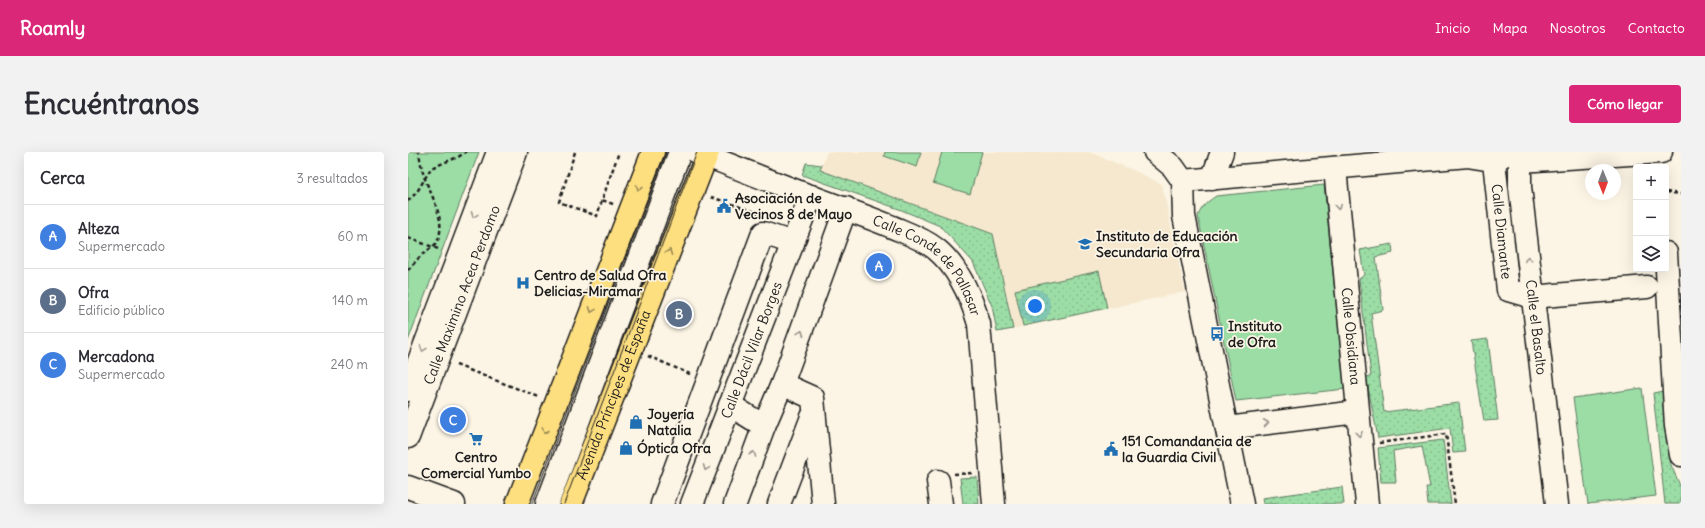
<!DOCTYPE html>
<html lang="es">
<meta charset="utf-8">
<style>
body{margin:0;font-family:Delius,sans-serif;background:#f2f2f3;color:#2b2b33}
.controls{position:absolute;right:12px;top:12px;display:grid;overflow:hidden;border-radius:4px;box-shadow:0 4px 16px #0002}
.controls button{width:36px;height:36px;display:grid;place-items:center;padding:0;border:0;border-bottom:1px solid #e1e1e2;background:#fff;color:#2b2b33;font:20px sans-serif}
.compass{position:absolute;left:1177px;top:12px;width:36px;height:36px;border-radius:50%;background:#fff;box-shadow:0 4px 16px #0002;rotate:179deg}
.you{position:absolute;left:627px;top:154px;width:14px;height:14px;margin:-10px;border:3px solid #fff;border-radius:50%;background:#1a73e8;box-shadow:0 0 0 6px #1a73e833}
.badge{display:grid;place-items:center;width:26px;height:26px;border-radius:50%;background:#db2777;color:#fff;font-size:13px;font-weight:700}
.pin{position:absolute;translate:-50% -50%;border:2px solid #fff;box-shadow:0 1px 4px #0006}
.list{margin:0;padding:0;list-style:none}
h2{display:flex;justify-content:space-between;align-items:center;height:52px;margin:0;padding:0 16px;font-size:17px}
h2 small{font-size:13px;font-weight:400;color:#7c7c81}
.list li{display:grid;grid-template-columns:26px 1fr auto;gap:12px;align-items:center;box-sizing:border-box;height:64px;padding:0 16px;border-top:1px solid #e1e1e2}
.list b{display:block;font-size:15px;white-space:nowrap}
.list p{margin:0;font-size:13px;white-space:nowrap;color:#7c7c81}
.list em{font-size:13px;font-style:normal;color:#7c7c81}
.icon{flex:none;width:22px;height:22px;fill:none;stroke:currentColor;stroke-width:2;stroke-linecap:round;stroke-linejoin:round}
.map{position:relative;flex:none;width:1273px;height:352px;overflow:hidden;border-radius:4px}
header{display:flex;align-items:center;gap:24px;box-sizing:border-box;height:56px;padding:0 20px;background:#db2777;color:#fff}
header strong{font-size:19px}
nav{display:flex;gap:22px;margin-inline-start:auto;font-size:14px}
.intro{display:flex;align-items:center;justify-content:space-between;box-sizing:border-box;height:96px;padding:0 24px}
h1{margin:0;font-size:28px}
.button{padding:10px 18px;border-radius:4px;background:#db2777;color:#fff;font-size:14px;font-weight:700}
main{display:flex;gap:24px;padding:0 24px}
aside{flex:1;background:#fff;border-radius:4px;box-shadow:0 4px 16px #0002}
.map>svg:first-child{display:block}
.built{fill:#f5e8ce}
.park{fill:#9cdda6;stroke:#5c7c61}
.garden{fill:url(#garden-dots);stroke:#5c7c61}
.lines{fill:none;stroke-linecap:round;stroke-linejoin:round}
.minor-casing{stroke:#1c1c1c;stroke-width:25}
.major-casing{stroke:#1c1c1c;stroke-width:25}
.path{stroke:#1c1c1c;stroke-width:2.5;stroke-dasharray:4 3;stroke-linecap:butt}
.minor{stroke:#fcf5e5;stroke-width:22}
.major{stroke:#fedf80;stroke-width:22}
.tram{stroke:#1c1c1c;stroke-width:1}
.oneway{stroke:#988753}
.oneway2{stroke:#97938b}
.labels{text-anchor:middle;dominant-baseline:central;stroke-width:3.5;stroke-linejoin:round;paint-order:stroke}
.poi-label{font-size:14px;font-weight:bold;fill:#1c1c1c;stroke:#fcf5e5;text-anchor:start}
.street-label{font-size:14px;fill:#1c1c1c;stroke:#fcf5e5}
</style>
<header>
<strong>Roamly</strong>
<nav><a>Inicio</a><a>Mapa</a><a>Nosotros</a><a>Contacto</a></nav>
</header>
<div class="intro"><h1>Encuéntranos</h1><a class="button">Cómo llegar</a></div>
<main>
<aside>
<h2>Cerca<small>3 resultados</small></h2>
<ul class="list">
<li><span class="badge" style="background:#3f7fe0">A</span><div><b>Alteza</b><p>Supermercado</p></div><em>60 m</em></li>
<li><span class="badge" style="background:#5c6f8a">B</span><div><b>Ofra</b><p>Edificio público</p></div><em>140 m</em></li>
<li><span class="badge" style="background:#3f7fe0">C</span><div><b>Mercadona</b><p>Supermercado</p></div><em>240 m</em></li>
</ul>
</aside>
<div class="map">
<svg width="1273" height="352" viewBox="0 0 1273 352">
<defs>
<pattern id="garden-dots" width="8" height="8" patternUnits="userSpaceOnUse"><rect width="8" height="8" fill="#9cdda6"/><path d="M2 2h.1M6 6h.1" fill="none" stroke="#86bd8e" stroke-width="1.8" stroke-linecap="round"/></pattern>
</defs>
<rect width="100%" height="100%" fill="#fcf5e5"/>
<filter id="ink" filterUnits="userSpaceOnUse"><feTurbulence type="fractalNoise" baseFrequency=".025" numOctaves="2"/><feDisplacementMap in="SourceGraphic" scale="8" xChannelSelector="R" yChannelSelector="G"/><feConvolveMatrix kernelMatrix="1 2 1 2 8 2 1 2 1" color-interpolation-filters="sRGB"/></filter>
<g filter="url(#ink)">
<path class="built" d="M419,0H681L725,18L754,32L777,140L605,177L585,82L412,18Z"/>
<path class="park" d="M0,0H71L0,189Z
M477,0H513L509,15L476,4Z
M534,0H574L562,42L525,31Z
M916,33L937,237L828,249L790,64C794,54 799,50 808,44Z
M1234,236L1248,344L1180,352L1165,246Z"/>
<path class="garden" d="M398,11L414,13L412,18L585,82L605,177L589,180L584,154L565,110L532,74L491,57L394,23Z
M984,92L985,101L968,105L975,158L963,161L976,260L1051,251L1057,300L1045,301L1042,276L970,286L958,225L963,224L951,127L956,123L952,98Z
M691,119L699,156L615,174L607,138Z
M1080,187L1090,268L1076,269L1063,189Z
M1255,239L1260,295L1263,313L1273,336V352H1257L1245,241Z
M1035,288L1043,352H1020L1018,335H1022L1014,294L985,299L988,330H973L970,296Z
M569,325L571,352H555L552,326Z
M934,335L936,352H855L854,346Z"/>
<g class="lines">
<defs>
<g id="minor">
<path id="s1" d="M289,0C327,15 364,30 402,44C429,54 455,63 482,74C498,81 514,86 528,97C551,116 563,144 571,172L586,352"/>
<path d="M747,0L765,15L775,29L776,64L834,352"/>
<path id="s2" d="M1085,0L1100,138L1124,145L1239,135"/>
<path id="s3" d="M1106,0L1112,9V35L1149,352"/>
<path d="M1112,9L1253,0"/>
<path id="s4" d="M927,16L959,352"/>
<path d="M804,27L814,0"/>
<path d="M775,29L1060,4C1075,6 1088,12 1099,0"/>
<path d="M1258,101L1268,274L1273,303"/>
<path d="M374,232L405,246L415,352"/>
<path d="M0,238L90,0"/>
<path d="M322,253L356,274"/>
<path d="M819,276L949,260"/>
<path id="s5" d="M0,285L108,0"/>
<path d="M530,329L533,352"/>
<path d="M0,335L46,352"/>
<path d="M139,352L272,0"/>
<path d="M254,352L355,81L385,91"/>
<path id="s6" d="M284,352L403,44"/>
<path d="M327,352L356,274L374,232L438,56"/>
<path d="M371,352L404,265"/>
</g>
<g id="major">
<path d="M109,352L245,0"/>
<path id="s7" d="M163,352L300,0"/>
</g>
</defs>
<use href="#minor" class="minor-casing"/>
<use href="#major" class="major-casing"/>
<path class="path" d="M167,0L151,50L189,64L194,48
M1258,40L1273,42
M303,45L350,61V63
M0,49L9,40L23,16L50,5L58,0
M205,52L194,48L211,0
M0,86L33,98
M0,118C5,113 9,107 15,102C19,98 25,96 29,90C39,70 24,45 17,27C14,18 12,9 11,0
M240,204L282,222
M48,213L131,245
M971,291L1038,282L1047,352
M546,322L565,321"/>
<use href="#minor" class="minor"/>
<use href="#major" class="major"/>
<path class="tram" d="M124,352L258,0
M156,352L289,0"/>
</g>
<defs><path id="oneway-chevron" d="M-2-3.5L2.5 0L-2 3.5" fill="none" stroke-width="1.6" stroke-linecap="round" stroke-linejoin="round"/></defs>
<g class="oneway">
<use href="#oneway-chevron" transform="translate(231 36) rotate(111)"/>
<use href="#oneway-chevron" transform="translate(261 100) rotate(-69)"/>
<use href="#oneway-chevron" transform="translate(184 158) rotate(111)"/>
<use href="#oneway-chevron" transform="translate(137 279) rotate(111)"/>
</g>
<g class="oneway2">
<use href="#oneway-chevron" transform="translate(930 55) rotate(85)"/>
<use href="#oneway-chevron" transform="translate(66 63) rotate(111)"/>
<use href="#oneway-chevron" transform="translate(1120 107) rotate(-96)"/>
<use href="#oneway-chevron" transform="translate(393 181) rotate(-70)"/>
<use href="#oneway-chevron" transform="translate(15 197) rotate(111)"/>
<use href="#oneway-chevron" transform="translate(858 271) rotate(-7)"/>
<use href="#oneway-chevron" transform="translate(951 282) rotate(84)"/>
<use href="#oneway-chevron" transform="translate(345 302) rotate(-70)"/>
<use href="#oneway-chevron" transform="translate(298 316) rotate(111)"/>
</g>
</g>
<defs>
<symbol id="civic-bare" viewBox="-9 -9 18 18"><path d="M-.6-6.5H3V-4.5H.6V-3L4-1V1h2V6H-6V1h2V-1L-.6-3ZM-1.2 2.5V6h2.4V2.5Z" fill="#1f6fb2" stroke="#fcf5e5" stroke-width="2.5" paint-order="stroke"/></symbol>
<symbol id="school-bare" viewBox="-9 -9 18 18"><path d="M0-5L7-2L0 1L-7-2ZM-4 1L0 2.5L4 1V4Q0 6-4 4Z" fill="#1f6fb2" stroke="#fcf5e5" stroke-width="2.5" paint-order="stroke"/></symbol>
<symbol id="hospital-bare" viewBox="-9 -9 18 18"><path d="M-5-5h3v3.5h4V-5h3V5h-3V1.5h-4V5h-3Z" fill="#1f6fb2" stroke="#fcf5e5" stroke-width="2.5" paint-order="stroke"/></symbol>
<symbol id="bus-bare" viewBox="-9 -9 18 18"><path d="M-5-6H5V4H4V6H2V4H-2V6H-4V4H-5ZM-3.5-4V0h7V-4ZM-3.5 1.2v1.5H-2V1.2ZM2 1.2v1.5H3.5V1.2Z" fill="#1f6fb2" stroke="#fcf5e5" stroke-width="2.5" paint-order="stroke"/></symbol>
<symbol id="shop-bare" viewBox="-9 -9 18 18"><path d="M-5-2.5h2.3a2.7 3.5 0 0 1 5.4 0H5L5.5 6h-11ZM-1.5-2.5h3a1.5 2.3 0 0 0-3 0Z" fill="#1f6fb2" stroke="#fcf5e5" stroke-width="2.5" paint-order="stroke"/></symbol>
<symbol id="supermarket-bare" viewBox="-9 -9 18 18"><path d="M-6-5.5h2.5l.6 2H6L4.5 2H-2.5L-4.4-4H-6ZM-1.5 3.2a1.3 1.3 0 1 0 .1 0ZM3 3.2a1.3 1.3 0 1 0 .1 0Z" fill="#1f6fb2" stroke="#fcf5e5" stroke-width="2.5" paint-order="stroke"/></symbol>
</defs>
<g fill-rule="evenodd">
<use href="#civic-bare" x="306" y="44" width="20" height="20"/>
<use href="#school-bare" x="667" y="82" width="20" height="20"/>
<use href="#hospital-bare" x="105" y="121" width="20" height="20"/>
<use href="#bus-bare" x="799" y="172" width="20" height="20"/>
<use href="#shop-bare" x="218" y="260" width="20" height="20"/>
<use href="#supermarket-bare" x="58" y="277" width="20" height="20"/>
<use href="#shop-bare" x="208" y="286" width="20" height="20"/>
<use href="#civic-bare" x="693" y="287" width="20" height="20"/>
</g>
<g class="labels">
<g class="poi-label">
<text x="327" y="46">Asociación de<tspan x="327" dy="16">Vecinos 8 de Mayo</tspan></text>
<text x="688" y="84">Instituto de Educación<tspan x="688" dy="16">Secundaria Ofra</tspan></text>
<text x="126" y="123">Centro de Salud Ofra<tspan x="126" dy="16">Delicias-Miramar</tspan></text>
<text x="820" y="174">Instituto<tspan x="820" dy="16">de Ofra</tspan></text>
<text x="239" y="262">Joyería<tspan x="239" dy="16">Natalia</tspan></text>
<text x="714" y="289">151 Comandancia de<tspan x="714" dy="16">la Guardia Civil</tspan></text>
<text x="229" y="296">Óptica Ofra</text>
<text x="68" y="305" text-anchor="middle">Centro<tspan x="68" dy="16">Comercial Yumbo</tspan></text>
</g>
<g class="street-label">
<text stroke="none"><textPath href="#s2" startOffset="80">Calle Diamante</textPath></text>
<text stroke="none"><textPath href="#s1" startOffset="263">Calle Conde de Pallasar</textPath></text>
<text stroke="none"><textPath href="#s5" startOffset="152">Calle Maximino Acea Perdomo</textPath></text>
<text stroke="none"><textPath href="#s3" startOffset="178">Calle el Basalto</textPath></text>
<text stroke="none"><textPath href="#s4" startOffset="169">Calle Obsidiana</textPath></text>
<text stroke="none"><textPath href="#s6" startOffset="165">Calle Dácil Vilar Borges</textPath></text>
<text stroke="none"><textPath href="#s7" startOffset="117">Avenida Príncipes de España</textPath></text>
</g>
</g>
</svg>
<div class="controls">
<button>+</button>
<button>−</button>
<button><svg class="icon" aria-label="layers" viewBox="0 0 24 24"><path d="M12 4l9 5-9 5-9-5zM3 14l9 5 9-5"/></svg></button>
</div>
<svg class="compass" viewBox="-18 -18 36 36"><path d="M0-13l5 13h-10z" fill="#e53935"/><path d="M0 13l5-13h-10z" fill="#7c7c81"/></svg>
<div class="you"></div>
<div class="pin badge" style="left:471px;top:114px;background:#3f7fe0">A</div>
<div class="pin badge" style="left:271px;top:162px;background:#5c6f8a">B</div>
<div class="pin badge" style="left:45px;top:268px;background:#3f7fe0">C</div>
</div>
</main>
